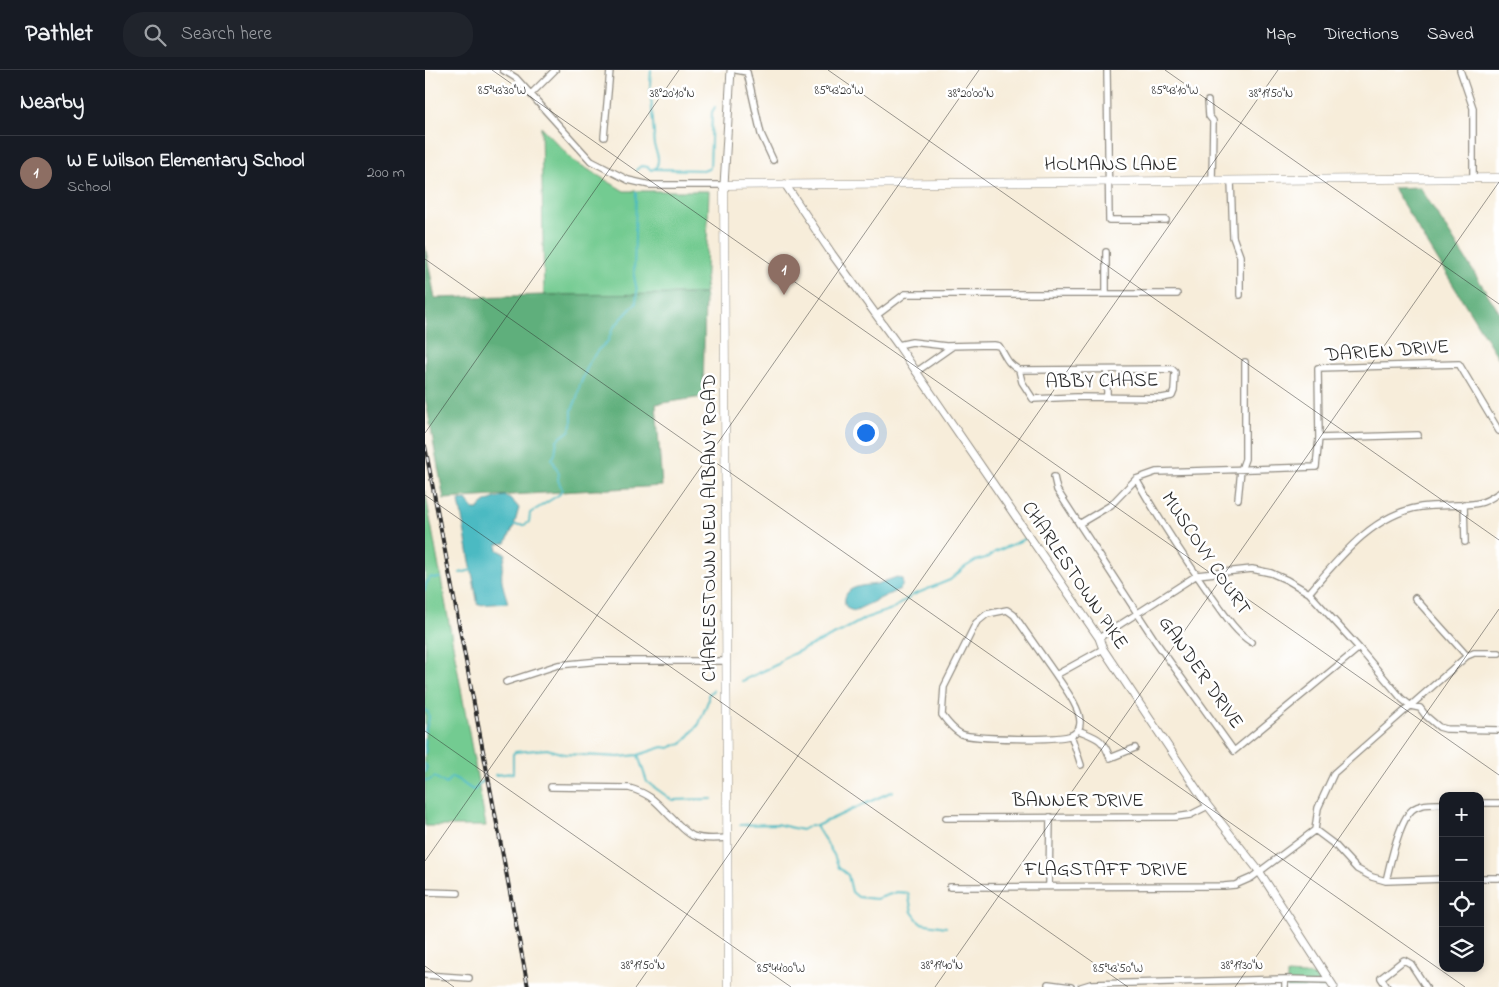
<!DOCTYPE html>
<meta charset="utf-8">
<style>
body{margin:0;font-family:"Indie Flower",sans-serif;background:#20242c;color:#f1f3f6}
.controls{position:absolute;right:15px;bottom:15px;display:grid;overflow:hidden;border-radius:10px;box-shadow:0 2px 8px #0003}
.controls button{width:45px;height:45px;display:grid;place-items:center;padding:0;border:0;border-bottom:1px solid #363941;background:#171b24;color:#f1f3f6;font:25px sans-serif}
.you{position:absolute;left:440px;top:362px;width:18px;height:18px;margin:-12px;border:4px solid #fff;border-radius:50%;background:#1a73e8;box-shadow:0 0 0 8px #1a73e833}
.badge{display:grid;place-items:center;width:32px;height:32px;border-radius:50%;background:#d93025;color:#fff;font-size:16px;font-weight:700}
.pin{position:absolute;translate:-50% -41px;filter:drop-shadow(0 1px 2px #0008)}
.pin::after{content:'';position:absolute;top:26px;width:18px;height:15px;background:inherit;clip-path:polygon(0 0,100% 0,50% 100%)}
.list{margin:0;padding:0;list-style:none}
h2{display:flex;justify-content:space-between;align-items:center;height:65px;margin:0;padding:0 20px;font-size:21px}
h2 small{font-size:16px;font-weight:400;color:#9ea1a6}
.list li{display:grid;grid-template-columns:32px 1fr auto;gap:15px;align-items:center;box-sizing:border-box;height:75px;padding:0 20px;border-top:1px solid #363941}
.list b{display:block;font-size:19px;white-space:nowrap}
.list p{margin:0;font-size:16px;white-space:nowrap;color:#9ea1a6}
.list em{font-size:16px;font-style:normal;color:#9ea1a6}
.icon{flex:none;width:28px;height:28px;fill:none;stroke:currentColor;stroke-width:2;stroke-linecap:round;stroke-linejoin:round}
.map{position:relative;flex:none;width:1074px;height:917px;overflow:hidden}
header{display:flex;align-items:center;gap:30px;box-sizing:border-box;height:70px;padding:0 25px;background:#171b24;border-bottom:1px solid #363941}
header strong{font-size:24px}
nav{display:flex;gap:28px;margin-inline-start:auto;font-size:18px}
.search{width:350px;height:45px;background:#20242c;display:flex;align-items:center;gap:12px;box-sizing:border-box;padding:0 18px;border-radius:20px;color:#9ea1a6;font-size:19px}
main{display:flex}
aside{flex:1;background:#171b24}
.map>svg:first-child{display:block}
.green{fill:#73cb91;stroke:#4f7b5e}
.forest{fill:#5eaf7b;stroke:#446d53}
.water{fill:#4bbac2;stroke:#3b7276}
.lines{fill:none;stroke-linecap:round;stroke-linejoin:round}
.stream{stroke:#4bbac2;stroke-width:2}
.minor-casing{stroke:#918c82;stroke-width:8}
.tertiary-casing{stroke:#918c82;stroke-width:9}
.secondary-casing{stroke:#918c82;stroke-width:9}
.minor{stroke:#fff;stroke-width:5.5}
.tertiary{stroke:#fff;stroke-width:7}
.secondary{stroke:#fff;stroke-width:8}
.rail-casing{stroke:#2b2b2b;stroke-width:4}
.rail{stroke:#fff;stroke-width:2;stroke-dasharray:5.5;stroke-linecap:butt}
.ticks{fill:none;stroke:#2b2b2b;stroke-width:1;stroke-opacity:0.45}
.labels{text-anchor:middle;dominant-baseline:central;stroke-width:5;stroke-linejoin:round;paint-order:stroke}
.street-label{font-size:20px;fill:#2b2b2b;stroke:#fff}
.ticks-label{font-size:12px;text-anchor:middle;fill:#2b2b2b;stroke:#fff;stroke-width:5;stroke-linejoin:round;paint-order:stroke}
</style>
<header>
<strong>Pathlet</strong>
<div class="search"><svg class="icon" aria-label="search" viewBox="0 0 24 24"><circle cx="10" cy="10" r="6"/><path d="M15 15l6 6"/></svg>Search here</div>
<nav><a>Map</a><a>Directions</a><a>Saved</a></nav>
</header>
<main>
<aside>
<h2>Nearby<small></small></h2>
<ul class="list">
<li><span class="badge" style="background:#8d6e63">1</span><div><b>W E Wilson Elementary School</b><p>School</p></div><em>200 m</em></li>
</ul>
</aside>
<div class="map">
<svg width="1074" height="917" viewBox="0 0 1074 917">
<rect width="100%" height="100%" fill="#fff"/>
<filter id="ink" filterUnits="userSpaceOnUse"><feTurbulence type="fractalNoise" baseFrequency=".02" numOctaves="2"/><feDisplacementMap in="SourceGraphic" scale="10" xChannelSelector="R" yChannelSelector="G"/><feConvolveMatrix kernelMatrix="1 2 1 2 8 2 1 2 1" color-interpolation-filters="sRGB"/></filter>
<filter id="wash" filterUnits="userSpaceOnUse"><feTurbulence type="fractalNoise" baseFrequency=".0096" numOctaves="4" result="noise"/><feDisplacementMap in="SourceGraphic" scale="20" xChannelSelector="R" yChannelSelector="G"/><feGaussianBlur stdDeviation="1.12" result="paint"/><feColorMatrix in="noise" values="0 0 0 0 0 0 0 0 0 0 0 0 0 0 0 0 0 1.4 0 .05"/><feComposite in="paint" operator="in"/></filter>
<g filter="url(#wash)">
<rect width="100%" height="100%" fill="#f7edda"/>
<path class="green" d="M116,57L149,91L199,121H284L280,224L119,225Z
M0,421L61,756H0Z
M862,904L897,906L904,917H862Z"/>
<path class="forest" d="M995,117L1074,242V289L968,118Z
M0,176L10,228L119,225L280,224L278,327L231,334L237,416L19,429L0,327Z"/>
<path class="water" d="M80,426L88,431L94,438L89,456L81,473L72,474L73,480L81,484C74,507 76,510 83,533L53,535L34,431L41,430L48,439H53C60,430 70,428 80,426Z
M472,507L477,509C478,513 478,516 475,519L429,541L423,539L420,535C417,515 438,516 452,514C459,512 465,509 472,507Z"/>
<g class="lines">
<path class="stream" d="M230,99L281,100L285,98L287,42L290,37
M211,100L216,96L223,97L226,100L231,98C238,83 225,79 229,65L225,14L226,0
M88,455H99L104,452L105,443L135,424L137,419L133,410L134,403L127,389L130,384L132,370L144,361L147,356V340L152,328L155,315L165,291L173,280L183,271L188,258L211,233L212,221L209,206L211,122
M35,503L47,500
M0,520L1,514L6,507L10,508H15
M317,611L353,594L359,588L417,561L441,548L467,539L488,525L525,510L540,497L550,491L564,487L570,482L602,468
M0,640L3,642L4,648L0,662
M0,669L1,672L0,674
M0,676L1,680L0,683
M213,685L222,712L247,730L287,729
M0,694L2,697L0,702
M70,705L88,703V684L90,682L122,679L139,684L194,687L213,685L238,677L244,678L251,675L257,674L274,654L283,631V625L288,620
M0,710L3,711L10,707L21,714L26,707C36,709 40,717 49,720L58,711
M315,755L351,754L377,760L386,755L391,756L468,721
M391,756L409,785L414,798L423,805L427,822L433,827L451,829L472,822L483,823L487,842L495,853L521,857"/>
</g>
</g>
<g filter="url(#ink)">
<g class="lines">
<defs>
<path id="minor" d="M78,0L91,8L166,91L203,110L225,115H299
M311,0L322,2L336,64L348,90
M682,0L684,150H741
M1035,0L1048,38V108
M106,24L130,0
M783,31L784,46L788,51L787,111
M179,67L185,0
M806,111L808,167L815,186V225
M681,224V182
M452,245L480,224H752
M473,275L487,272L521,276L569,275L574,276C581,286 581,293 594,300L747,299L750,302L749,321L747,326L737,328L651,327L608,329L597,312L594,300
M682,300V327
M491,302L528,276
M894,368L993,365
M629,407L632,420L731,572L809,681L934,578
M711,409C733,448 758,486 784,523C797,540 808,560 826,572
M813,429L816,400L820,389V292
M1039,434L1040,472
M654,454L686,435L711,409L731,402L891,397L894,368L893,298L1034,294L1074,361
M884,523C914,488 948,444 996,437C1015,434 1035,437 1054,433C1061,432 1068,427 1074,423
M990,528L1042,586
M674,568L772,505L827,499L846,503L862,510L884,523L934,578L977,629L986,636L995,638L1001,646L1014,657L1021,659L1074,660
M631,605C639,617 656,639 655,653C655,658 652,662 647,665C635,671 548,669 536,664C529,660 522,652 517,645L519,617L551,553L562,544L582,540L589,545L631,605L678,579
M81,612L133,595L175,591H301
M653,660C672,668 678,668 685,688L710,678
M646,665L656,695
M126,717L204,718C229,725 232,734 250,751C256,756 260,762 268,766C278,770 291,769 302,768
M1055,733H1074
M521,748L751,747L765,745L783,736
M890,760L910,775L932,799L947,807L961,811L1018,809
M1055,808H1074
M961,811C965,794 974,751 987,740C995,733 1008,734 1018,734
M624,816L625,747
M525,817L799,816L810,815L826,808L890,760L893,738L909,703L1042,586L1049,583H1074
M0,822L33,823
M0,905L44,908
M860,909V917
M623,914L646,917
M656,917L666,914L860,909L905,910
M962,917L956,908L979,890L986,894L1001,917"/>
<path id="tertiary" d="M360,114L407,184L473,275L674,568L678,579L783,736L834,801L909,917
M299,115L306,0"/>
<path id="secondary" d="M303,917L299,115L1074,108"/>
</defs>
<use href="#minor" class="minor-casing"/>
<use href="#tertiary" class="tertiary-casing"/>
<use href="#secondary" class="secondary-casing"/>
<use href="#minor" class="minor"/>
<use href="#tertiary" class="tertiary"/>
<use href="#secondary" class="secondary"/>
<defs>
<path id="rail" d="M0,376L103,917"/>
</defs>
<use href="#rail" class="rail-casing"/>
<use href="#rail" class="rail"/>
</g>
</g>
<path class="ticks" d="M67,0L1074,705M403,0L1074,470M740,0L1074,234M0,189L1040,917M0,363L254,0M0,425L703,917M0,661L366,917M0,791L554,0M0,896L29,917M211,917L853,0M510,917L1074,112M810,917L1074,539"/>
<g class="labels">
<g class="street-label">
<text x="686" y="95">HOLMANS LANE</text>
<text transform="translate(962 282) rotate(-4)">DARIEN DRIVE</text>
<text transform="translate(677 312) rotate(-1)">ABBY CHASE</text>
<text transform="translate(285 458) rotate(-90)">CHARLESTOWN NEW ALBANY ROAD</text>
<text transform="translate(780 484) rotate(56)">MUSCOVY COURT</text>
<text transform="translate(649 506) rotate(56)">CHARLESTOWN PIKE</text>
<text transform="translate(775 603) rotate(55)">GANDER DRIVE</text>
<text x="653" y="731">BANNER DRIVE</text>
<text x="681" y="800">FLAGSTAFF DRIVE</text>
</g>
</g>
<g class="ticks-label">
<text x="414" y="24">85°43'20"W</text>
<text x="77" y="24">85°43'30"W</text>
<text x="750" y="24">85°43'10"W</text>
<text x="247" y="27">38°20'10"N</text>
<text x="546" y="27">38°20'00"N</text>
<text x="846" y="27">38°19'50"N</text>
<text x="218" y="899">38°19'50"N</text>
<text x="517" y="899">38°19'40"N</text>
<text x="817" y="899">38°19'30"N</text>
<text x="356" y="902">85°44'00"W</text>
<text x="693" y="902">85°43'50"W</text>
</g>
</svg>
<div class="controls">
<button>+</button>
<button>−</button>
<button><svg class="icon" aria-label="locate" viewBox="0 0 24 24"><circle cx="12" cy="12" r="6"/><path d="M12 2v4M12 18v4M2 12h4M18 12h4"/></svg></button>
<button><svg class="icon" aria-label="layers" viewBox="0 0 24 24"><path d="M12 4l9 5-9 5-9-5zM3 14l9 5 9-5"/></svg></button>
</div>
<div class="you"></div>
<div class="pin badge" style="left:359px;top:225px;background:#8d6e63">1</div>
</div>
</main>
